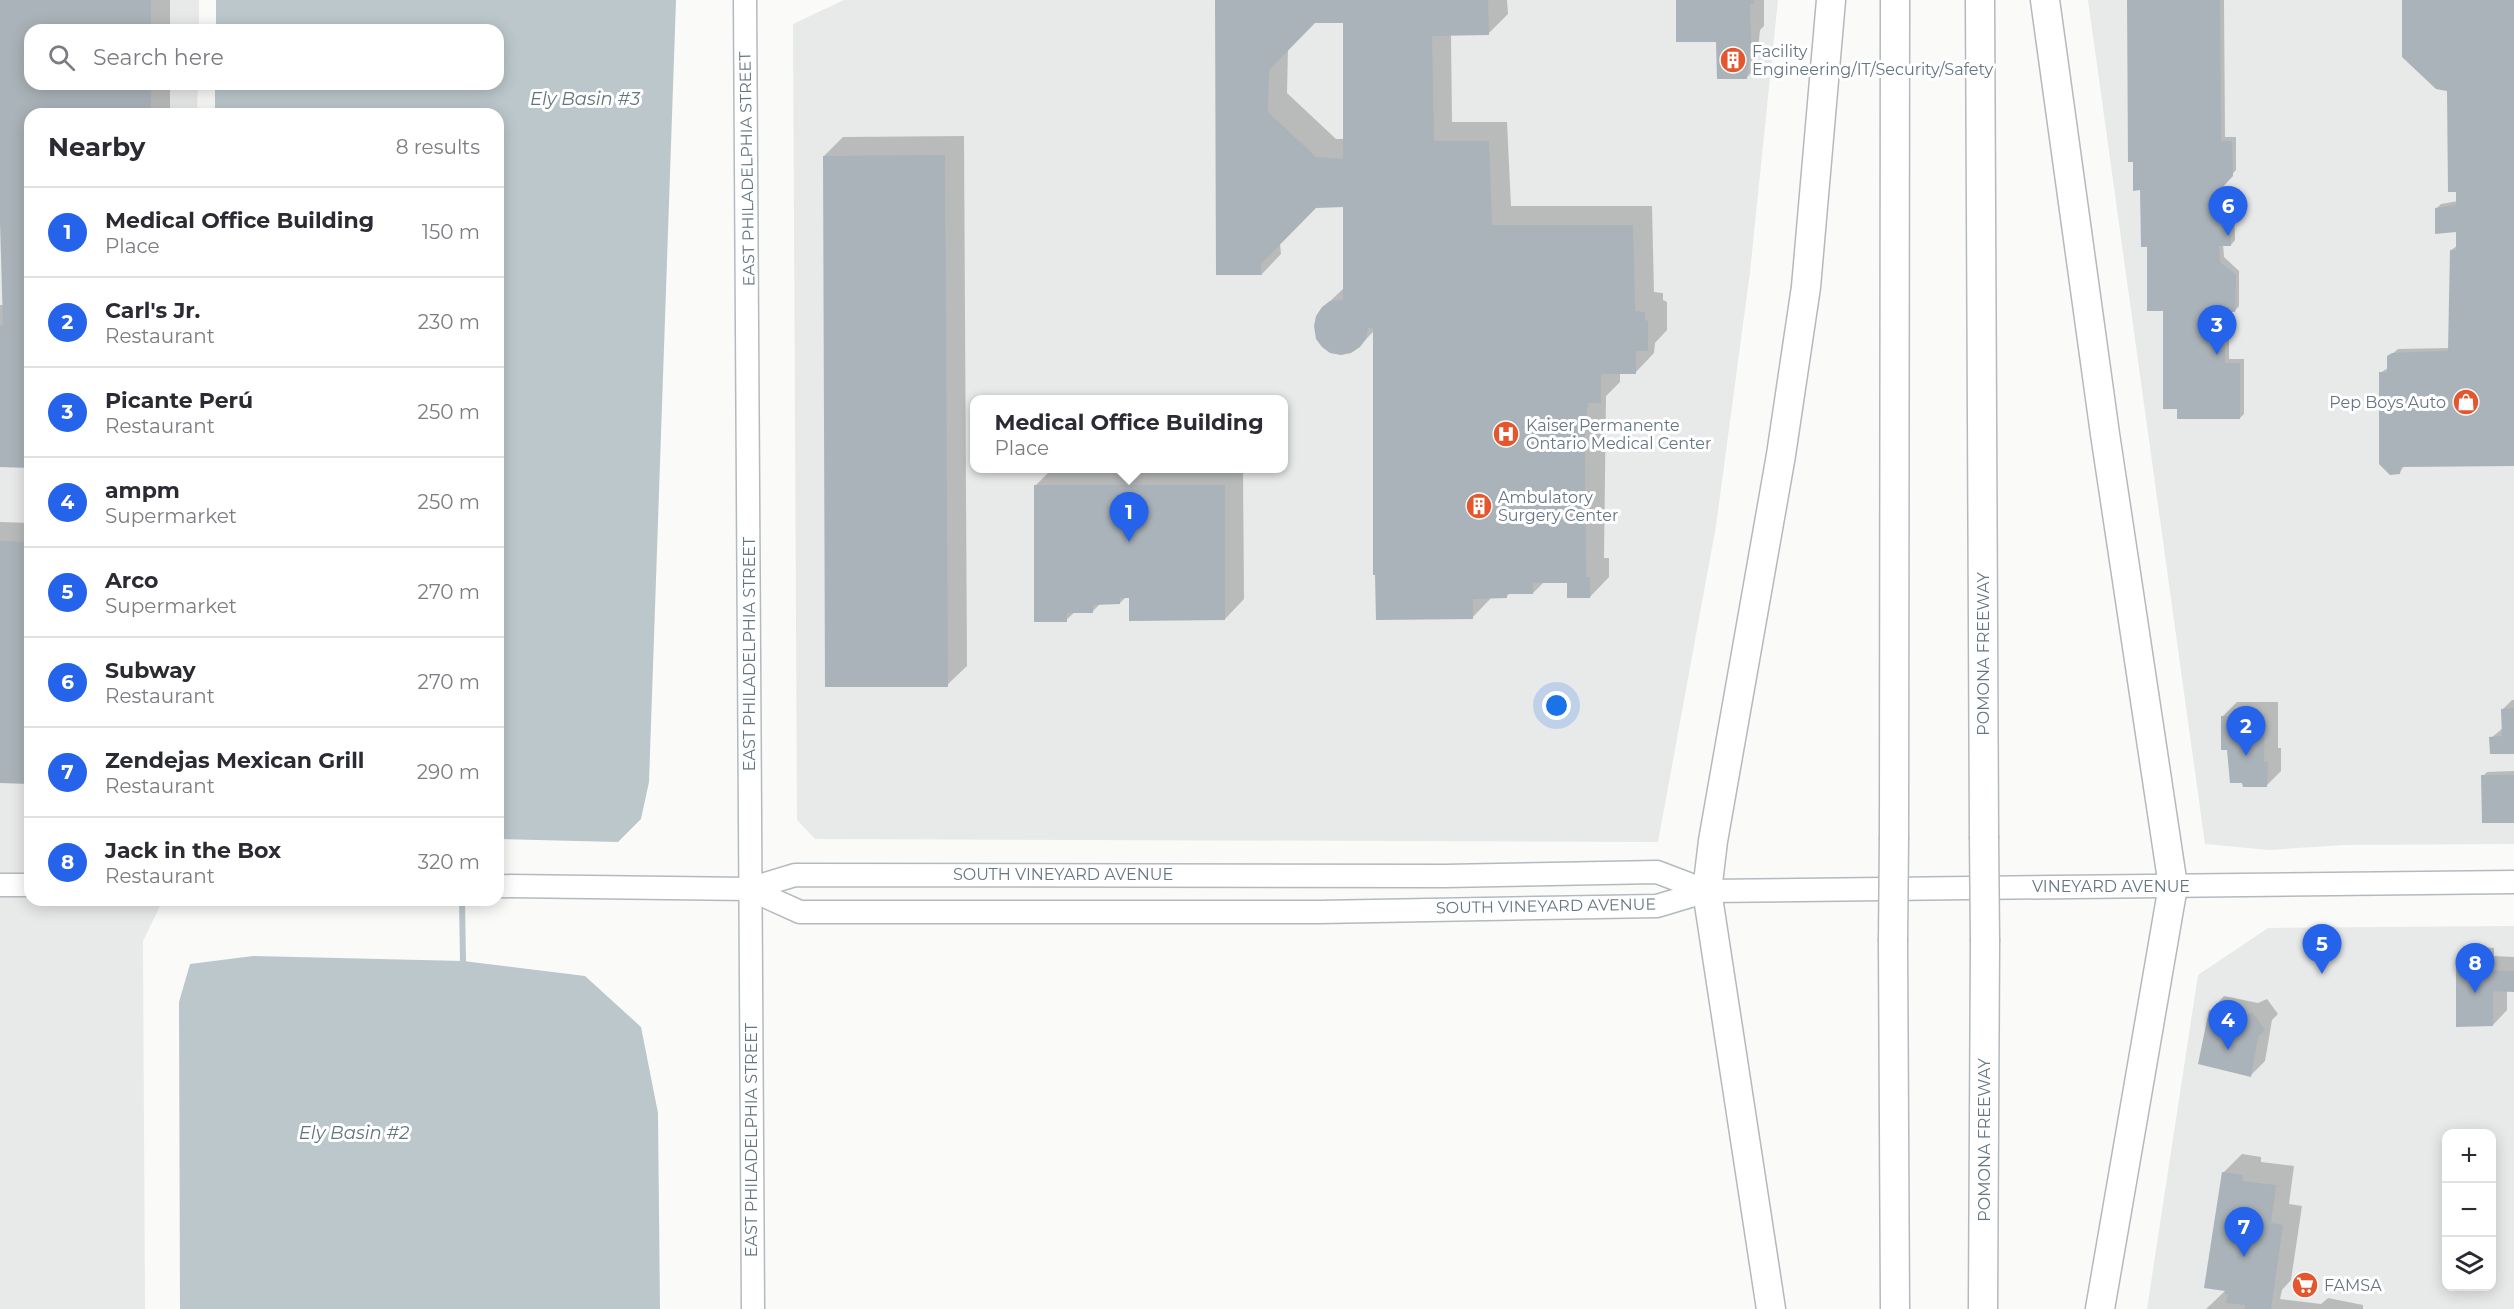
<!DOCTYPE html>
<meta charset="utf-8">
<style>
body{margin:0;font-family:Montserrat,sans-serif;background:#f7f7f7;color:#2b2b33}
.controls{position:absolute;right:18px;bottom:18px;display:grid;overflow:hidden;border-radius:12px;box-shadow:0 3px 15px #0003}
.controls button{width:54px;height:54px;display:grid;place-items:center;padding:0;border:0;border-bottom:2px solid #e1e1e2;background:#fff;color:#2b2b33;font:30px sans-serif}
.you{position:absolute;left:1557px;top:706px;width:21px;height:21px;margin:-15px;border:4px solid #fff;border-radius:50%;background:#1a73e8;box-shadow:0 0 0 9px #1a73e833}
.badge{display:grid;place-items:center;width:39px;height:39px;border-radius:50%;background:#2563eb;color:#fff;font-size:20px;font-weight:700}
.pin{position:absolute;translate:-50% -50px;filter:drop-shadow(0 2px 3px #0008)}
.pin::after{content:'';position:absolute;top:32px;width:21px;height:18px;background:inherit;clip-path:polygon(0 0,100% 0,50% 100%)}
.popup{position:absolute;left:970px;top:395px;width:318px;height:78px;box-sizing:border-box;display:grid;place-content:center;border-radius:12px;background:#fff;filter:drop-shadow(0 2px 4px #0005);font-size:20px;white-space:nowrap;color:#7c7c81}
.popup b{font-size:22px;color:#2b2b33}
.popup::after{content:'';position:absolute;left:50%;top:100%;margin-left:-12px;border:12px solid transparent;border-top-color:#fff}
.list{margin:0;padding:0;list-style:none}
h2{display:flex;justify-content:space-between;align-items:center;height:78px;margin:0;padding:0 24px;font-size:26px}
h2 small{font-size:20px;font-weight:400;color:#7c7c81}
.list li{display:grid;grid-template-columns:39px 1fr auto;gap:18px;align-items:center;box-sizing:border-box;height:90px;padding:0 24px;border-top:2px solid #e1e1e2}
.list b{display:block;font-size:22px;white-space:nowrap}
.list p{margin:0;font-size:20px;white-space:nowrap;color:#7c7c81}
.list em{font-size:20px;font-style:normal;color:#7c7c81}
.icon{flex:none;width:33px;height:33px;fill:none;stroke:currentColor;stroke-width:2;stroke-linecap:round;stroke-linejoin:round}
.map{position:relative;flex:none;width:2514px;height:1309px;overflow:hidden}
.search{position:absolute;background:#fff;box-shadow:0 3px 15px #0003;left:24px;top:24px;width:480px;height:66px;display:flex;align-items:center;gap:15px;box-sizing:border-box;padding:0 21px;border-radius:18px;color:#7c7c81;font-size:22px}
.panel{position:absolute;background:#fff;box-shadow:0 3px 15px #0003;left:24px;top:108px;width:480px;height:798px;border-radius:18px}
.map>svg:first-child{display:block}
.built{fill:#e8e9e9;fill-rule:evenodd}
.water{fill:#bbc7cb}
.shadow{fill:#0003;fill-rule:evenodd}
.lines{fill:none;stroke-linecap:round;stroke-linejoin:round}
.stream{stroke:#bbc7cb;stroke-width:6}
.building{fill:#aab3b9;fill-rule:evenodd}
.secondary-casing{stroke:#b3babf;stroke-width:25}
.highway-casing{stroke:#b4b9bd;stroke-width:31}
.secondary{stroke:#fff;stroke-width:22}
.highway{stroke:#fff;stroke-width:28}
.highway-bridge-casing{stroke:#b4b9bd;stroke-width:31;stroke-linecap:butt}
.highway-bridge{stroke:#fff;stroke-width:28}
.labels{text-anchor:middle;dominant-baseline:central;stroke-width:6;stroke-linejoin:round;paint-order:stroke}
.poi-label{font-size:16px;fill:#657683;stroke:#fff;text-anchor:start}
.street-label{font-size:16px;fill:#657683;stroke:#fff}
.water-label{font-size:18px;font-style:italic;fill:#60757c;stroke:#fff}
</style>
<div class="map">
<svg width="2514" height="1309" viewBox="0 0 2514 1309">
<rect width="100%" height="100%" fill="#fafaf8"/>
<path class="built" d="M0,0H199V30H30V84H198L197,114H30V900H163L143,941L145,1309H0Z
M844,0H1778L1750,272L1716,526L1658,842L815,839L797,820L793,24ZM974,400H1284V468H974Z
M2088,0H2514V844L2344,845L2269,850L2205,844Z
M2514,926V1309H2147L2198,975L2268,928ZM2446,1134H2492V1286H2446Z"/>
<path class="water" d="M216,0H676L649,782L641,819L618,842L498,839V114H215V84H498V30H216Z
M253,956L463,961L585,976L641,1027L658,1113L660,1309H180L179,1002L190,964Z"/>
<path class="shadow" d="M0,0H170V30H30V84H170V114H30V466H0V305H4Z
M1217,0H1507L1508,14L1488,34H1451L1452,122H1507L1511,206H1652L1654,292L1663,293V300L1667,302V330L1655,343L1654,353L1635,373H1620V382L1606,396L1604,558H1609V577L1590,597L1568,582H1544L1533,593H1510L1506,597H1492L1472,618L1374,331L1359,346L1323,308L1345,287L1344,206H1316L1280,244L1281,254L1262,274ZM1315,21H1344L1345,139H1336L1287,93L1288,49Z
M1677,0H1764V26L1760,30L1756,68L1747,77L1718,40Z
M2128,0H2224L2225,137H2236V170L2220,187L2222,202H2234L2235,240L2231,245L2223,244L2224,257L2239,271V306L2235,311H2229V359H2244V414L2240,418L2149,245L2142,189Z
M2403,0H2514V465L2404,466L2400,472L2380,373L2388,368L2389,357L2398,349L2450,348L2451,250L2457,246V231L2437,208L2441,204L2458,201L2449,89Z
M964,136L967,666L947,685L824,156L843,137Z
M1053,468H1243L1244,599L1225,619L1126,597L1120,603H1101L1092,612H1075L1066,620L1035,486Z
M0,522L30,523V782L0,781Z
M2512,700H2514V752L2491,738L2503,728V709Z
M2237,702H2278V748H2281V771L2266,786L2229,749L2223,716Z
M2514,771V821L2483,776L2487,772Z
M2484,947L2494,948V956L2514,957V990H2507V1010L2493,1025L2458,967L2472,952H2479Z
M2224,996L2258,1003L2267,999L2278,1014L2272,1020L2265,1061L2251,1075L2210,1011Z
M2242,1154L2261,1157V1162L2294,1166L2289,1204L2302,1206L2291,1280L2282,1290L2280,1299L2321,1304L2328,1298L2363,1305V1309H2206L2226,1290L2223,1173Z"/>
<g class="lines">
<path class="stream" d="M462,900L463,961"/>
</g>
<path class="building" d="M0,0H151V30H30V84H151V114H30V468L0,467V325H3L0,222Z
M1215,0H1488L1489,35L1432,36L1434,141H1489L1492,225H1633L1635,311L1645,312V320L1648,321V351H1636V374H1601V403H1588L1585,436L1586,577H1590V598H1567V583H1533V594H1507V598L1473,599V619L1376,620L1375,575H1373V328H1368L1366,339L1360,347L1351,353L1341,355L1330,353L1322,347L1316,339L1314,326L1316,316L1322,307L1330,301L1343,300V207L1316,208L1261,264L1262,275H1216ZM1315,23H1343V159L1316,157L1268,112L1269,70Z
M1676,0H1754V4H1750L1751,41L1747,79H1717L1716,42H1676Z
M2127,0H2220L2221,141H2232L2233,176L2217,193L2218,206H2231V246H2219L2220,262L2236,275L2235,312H2225V363H2240V419H2177V409H2163V311H2147V247H2141L2140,190L2133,191V162H2128Z
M2402,0H2514V466L2401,467L2400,474L2390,475L2379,464V372H2387V356L2392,353L2448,351L2450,250H2456V232L2435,234V208L2456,205V192H2448L2447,91L2436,89L2402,57Z
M945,155L948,687H825L823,156Z
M1034,485H1225V620L1129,621V598H1120V604L1093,605V613H1067V622H1034Z
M0,541L30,542V784L0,783Z
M2514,708V754H2490L2489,737L2502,736L2501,709Z
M2221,716H2265L2264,762H2268L2267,787H2243L2242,783H2230L2227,750H2221Z
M2481,775H2514V823H2482Z
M2468,961L2480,962V970L2514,971V992L2493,991V1026L2456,1027V966H2466Z
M2209,1010L2242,1017L2252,1012L2265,1030L2258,1037L2251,1077L2198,1064Z
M2222,1172L2243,1175L2242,1181L2276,1185L2271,1223L2283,1225L2271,1309H2245V1305L2226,1303L2228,1294H2225V1291L2204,1288Z"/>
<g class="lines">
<defs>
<path id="secondary" d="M745,0L753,1309
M0,885H30
M498,886L749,889L795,875L1445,876L1657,872L1707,891
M749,889L800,912H1319L1657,906L1707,891L2514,882"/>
<path id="highway" d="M1980,0L1984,836
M2045,0L2105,434L2173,886L2100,1309
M1894,837L1895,0
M1893,942L1895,1309
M1771,1309L1707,891L1713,841L1781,455L1806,287L1831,0
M1983,1309L1985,942"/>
</defs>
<use href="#secondary" class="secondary-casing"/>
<use href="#highway" class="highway-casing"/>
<use href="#secondary" class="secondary"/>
<use href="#highway" class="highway"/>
<defs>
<path id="highway-bridge" d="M1984,836L1985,942
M1893,942L1894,837"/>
</defs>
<use href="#highway-bridge" class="highway-bridge-casing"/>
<use href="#highway-bridge" class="highway-bridge"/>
</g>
<defs>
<symbol id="building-disc" viewBox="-11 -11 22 22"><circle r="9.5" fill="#e4572e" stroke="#fff"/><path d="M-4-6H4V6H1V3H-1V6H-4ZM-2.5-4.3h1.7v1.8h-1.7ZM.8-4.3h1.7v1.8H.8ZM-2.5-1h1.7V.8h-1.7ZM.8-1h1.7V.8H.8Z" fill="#fff"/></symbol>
<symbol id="shop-disc" viewBox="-11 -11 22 22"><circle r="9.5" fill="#e4572e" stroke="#fff"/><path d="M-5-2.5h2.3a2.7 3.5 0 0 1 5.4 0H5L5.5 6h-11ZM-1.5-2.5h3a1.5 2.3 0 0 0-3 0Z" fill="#fff"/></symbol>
<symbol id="hospital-disc" viewBox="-11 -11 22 22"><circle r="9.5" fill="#e4572e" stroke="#fff"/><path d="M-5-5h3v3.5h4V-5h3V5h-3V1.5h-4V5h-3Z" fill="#fff"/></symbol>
<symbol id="supermarket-disc" viewBox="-11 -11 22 22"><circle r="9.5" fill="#e4572e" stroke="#fff"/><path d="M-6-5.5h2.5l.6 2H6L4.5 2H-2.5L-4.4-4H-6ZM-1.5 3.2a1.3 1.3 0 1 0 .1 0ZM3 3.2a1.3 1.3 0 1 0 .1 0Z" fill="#fff"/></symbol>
</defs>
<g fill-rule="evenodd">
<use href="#building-disc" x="1718" y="45" width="30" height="30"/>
<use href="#shop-disc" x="2451" y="387" width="30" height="30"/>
<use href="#hospital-disc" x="1491" y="419" width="30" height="30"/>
<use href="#building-disc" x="1464" y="491" width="30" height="30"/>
<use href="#supermarket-disc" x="2290" y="1270" width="30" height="30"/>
</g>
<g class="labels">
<g class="poi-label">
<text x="1752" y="51">Facility<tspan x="1752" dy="18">Engineering/IT/Security/Safety</tspan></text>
<text x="2446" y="402" text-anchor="end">Pep Boys Auto</text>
<text x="1526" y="425">Kaiser Permanente<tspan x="1526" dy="18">Ontario Medical Center</tspan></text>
<text x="1498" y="497">Ambulatory<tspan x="1498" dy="18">Surgery Center</tspan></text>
<text x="2324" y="1285">FAMSA</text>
</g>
<g class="street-label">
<text transform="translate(747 169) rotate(-91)">EAST PHILADELPHIA STREET</text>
<text transform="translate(749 654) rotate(-90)">EAST PHILADELPHIA STREET</text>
<text transform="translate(1983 654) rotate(-90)">POMONA FREEWAY</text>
<text x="1063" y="874">SOUTH VINEYARD AVENUE</text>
<text x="2111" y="886">VINEYARD AVENUE</text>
<text transform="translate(1546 906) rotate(-1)">SOUTH VINEYARD AVENUE</text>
<text transform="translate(751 1140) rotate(-90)">EAST PHILADELPHIA STREET</text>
<text transform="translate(1984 1140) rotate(-90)">POMONA FREEWAY</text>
</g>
<g class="water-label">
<text x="585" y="99">Ely Basin #3</text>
<text x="354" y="1133">Ely Basin #2</text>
</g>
</g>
</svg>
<div class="controls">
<button>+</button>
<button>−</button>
<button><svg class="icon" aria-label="layers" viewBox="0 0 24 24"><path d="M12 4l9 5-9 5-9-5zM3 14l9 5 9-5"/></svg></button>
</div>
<div class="you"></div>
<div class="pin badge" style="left:1129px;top:542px">1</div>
<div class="popup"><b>Medical Office Building</b>Place</div>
<div class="pin badge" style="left:2246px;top:756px">2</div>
<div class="pin badge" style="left:2217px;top:355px">3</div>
<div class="pin badge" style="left:2228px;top:1050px">4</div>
<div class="pin badge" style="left:2322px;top:974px">5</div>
<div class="pin badge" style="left:2228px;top:236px">6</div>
<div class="pin badge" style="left:2244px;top:1257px">7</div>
<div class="pin badge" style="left:2475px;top:993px">8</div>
<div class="search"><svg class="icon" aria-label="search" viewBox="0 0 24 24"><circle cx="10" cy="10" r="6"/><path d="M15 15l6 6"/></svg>Search here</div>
<section class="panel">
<h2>Nearby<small>8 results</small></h2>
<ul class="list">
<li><span class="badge">1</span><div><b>Medical Office Building</b><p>Place</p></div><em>150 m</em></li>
<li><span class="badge">2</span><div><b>Carl's Jr.</b><p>Restaurant</p></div><em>230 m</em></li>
<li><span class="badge">3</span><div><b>Picante Perú</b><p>Restaurant</p></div><em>250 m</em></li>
<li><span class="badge">4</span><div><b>ampm</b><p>Supermarket</p></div><em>250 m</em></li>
<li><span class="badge">5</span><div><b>Arco</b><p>Supermarket</p></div><em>270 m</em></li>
<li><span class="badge">6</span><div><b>Subway</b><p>Restaurant</p></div><em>270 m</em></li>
<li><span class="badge">7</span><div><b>Zendejas Mexican Grill</b><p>Restaurant</p></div><em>290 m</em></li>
<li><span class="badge">8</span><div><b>Jack in the Box</b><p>Restaurant</p></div><em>320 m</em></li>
</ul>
</section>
</div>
